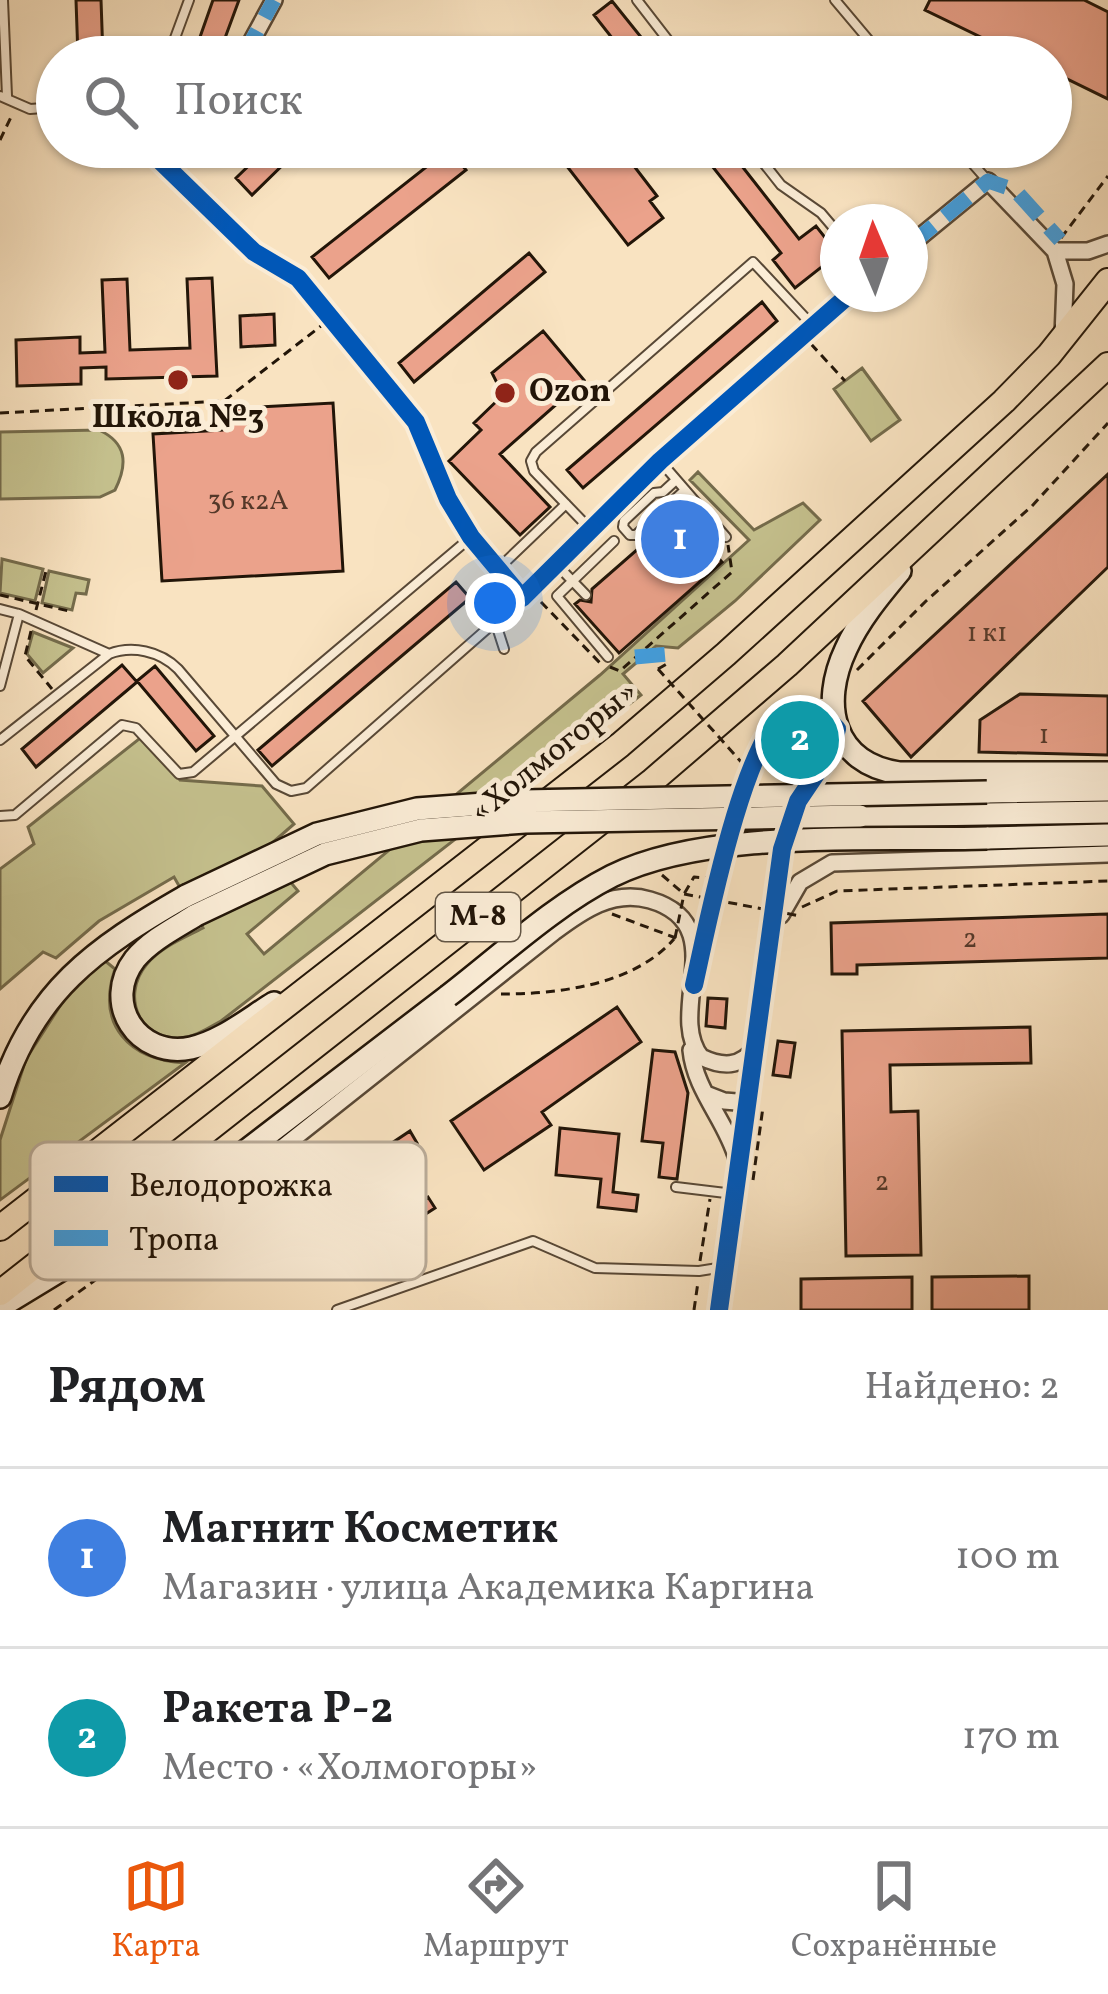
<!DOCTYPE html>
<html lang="ru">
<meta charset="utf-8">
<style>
body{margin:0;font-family:Vollkorn,serif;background:#f6f6f6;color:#202124}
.compass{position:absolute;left:820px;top:204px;width:108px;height:108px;border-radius:50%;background:#fff;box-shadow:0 3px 9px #0004;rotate:358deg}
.you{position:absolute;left:495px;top:603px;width:42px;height:42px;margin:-30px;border:9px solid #fff;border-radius:50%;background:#1a73e8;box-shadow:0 0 0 18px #1a73e833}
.badge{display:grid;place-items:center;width:78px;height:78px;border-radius:50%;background:#ea580c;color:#fff;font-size:39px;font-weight:700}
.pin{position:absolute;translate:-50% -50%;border:6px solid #fff;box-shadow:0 3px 12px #0006}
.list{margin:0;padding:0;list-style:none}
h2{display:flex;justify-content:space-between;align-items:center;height:156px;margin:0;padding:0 48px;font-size:51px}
h2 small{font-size:39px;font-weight:400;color:#757577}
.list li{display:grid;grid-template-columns:78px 1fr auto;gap:36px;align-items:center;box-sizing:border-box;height:180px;padding:0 48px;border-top:3px solid #e0e0e0}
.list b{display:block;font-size:45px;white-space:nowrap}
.list p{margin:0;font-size:39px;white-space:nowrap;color:#757577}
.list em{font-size:39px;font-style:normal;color:#757577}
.icon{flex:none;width:66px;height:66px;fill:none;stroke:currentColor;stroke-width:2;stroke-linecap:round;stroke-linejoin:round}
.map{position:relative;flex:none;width:1108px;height:1310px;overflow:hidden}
.search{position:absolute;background:#fff;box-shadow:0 3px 9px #0004;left:36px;right:36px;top:36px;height:132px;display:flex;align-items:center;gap:30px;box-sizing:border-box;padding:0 42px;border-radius:66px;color:#757577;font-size:45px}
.sheet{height:516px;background:#fff}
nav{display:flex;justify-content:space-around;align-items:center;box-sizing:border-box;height:168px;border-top:3px solid #e0e0e0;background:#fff;font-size:33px;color:#757577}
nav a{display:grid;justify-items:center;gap:6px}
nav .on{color:#ea580c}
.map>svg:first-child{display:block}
.green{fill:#c5c18e;stroke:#746b4b;stroke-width:3}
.building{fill:#eba28b;stroke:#221508;stroke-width:3}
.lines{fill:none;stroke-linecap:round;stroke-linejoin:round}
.service-casing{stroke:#584836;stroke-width:12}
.minor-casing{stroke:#584836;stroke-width:20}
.secondary-casing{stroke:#221508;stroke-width:26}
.trunk-casing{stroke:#221508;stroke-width:28}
.path{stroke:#221508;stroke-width:3;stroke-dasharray:9 6;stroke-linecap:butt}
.service{stroke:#fbedd7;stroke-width:8}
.minor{stroke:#fbedd7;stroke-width:15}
.secondary{stroke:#fbedd7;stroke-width:21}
.trunk{stroke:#f9e3c1;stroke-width:24}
.secondary-bridge-casing{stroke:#221508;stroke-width:26;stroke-linecap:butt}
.path-bridge{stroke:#221508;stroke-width:3;stroke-dasharray:9 6;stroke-linecap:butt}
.secondary-bridge{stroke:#fbedd7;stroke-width:21}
.quiet{stroke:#3ea2e9;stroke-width:15;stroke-dasharray:30 15;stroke-linecap:butt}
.cycleway-casing{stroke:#fbedd7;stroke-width:26}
.cycleway{stroke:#0057b8;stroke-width:18}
.poi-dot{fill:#8f2418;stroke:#fbedd7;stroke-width:4.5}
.labels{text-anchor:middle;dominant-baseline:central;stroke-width:10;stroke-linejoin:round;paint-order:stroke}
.number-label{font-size:27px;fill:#543829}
.shield{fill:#fbedd7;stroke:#635646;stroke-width:3}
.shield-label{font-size:30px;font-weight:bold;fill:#221508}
.poi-label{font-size:33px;font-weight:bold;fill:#221508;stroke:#fbedd7;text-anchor:start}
.street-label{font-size:33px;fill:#221508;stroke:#fbedd7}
.key{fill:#fbedd7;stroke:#baac99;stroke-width:3}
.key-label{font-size:33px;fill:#221508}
</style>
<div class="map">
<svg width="1108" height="1310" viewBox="0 0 1108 1310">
<rect width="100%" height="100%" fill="#f9e3c1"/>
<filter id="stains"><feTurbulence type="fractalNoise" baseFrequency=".00167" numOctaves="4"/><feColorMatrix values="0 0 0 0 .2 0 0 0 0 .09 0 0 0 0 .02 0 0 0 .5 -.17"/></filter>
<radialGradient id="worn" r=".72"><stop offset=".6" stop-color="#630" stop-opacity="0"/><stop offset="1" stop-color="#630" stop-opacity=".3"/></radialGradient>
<path class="green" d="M862,368L900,420L871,441L834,389Z
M99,430C127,443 128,464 115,490L100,497L0,499V432Z
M698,472L754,530L803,503L820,520L735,601L678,648L656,646L623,674L641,695L221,1021C210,1027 199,1035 187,1037C141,1045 119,997 147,964C161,947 184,938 203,928L174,877L99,921L56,958L43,952L0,989V869L34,844L28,827L144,735L180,780L262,786L294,824L264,850L298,891L247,934L264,954L600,675L749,540L690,480Z
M2,559L43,569L35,601L0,593Z
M49,571L89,580L86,594L76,593L72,610L42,603Z
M33,632L73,648L43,673L27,654Z
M104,960L115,969C96,1025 129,1060 185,1063L0,1200V1140L26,1059L69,992Z"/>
<path class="building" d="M76,0H101L103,57H78Z
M213,0H239L218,57H193Z
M930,0H1084L1108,12V99L1051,71V57H1022L925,10Z
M612,1L657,57H627L594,15Z
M268,147H301L252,195L236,178Z
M552,147H632L624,153L657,196L650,201L663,218L628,245Z
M697,147H727L799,239L816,226L838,254L795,288L773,260L781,253Z
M449,149L466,170L329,278L312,257Z
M529,253L545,272L414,382L399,363Z
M212,278L217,376L106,379V367L81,368V384L17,386L16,340L80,337V353L105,352L102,280L127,279L130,350L190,348L187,279Z
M762,302L777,321L583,488L567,470Z
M274,314L275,345L241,347L240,316Z
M543,331L584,380L500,454L550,507L520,535L449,461L481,430L474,423L503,395L492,373Z
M333,403L343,571L162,581L153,434L222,430L221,409Z
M1108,474V567L911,757L863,701Z
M679,513L722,562L619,653L575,604L580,600L591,602L592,589Z
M456,582L470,598L272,766L258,750Z
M122,665L137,682L36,767L22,749Z
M155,666L214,736L196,751L137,681Z
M1020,694L1108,696V755L979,752L980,720Z
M1108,914V958L857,965V974H832L831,923Z
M708,998L727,999L725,1028L706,1026Z
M617,1007L641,1042L542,1112L551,1125L484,1170L451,1121Z
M1030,1027L1031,1063L890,1065L891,1112L918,1111L921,1255L846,1256L842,1031Z
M778,1041L795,1043L790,1077L773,1075Z
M653,1050L675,1052L688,1093L677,1179L659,1177L663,1143L642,1141Z
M560,1128L619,1134L613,1192L638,1195L636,1211L598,1207L601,1179L556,1175Z
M410,1131L417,1143L383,1165L412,1208L428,1197L435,1208L407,1226L371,1172L336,1196L356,1225L338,1237L311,1197Z
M1029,1276V1310H932V1277Z
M912,1277V1310H801V1279Z"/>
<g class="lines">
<defs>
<path id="service" d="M3,0L7,96
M637,0L681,57
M835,0L883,57
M168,57L189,0
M0,96L30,109L57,107
M751,147L781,185L821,213L838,233
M958,147L988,181
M661,462L726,537
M676,480L663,492L654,493L624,521L623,527L630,535H636L685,490
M589,528L534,471L531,461L536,452L753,262L812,325
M557,565L586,595
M499,568L566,504
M0,609L19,614L0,686
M19,614L109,654
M495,621L504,649
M608,657L557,596L614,541
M0,740L109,654C132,645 160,651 178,669L276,784L291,791L306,788L521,599
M0,816L15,815L122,725L136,728L179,774L193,772L470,538
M676,1187L734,1194
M337,1310L533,1241L595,1268L699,1271L724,1267"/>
<path id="minor" d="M243,57L274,0
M146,147L254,252L298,278L416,422L448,499L471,537L522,598L660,461L850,294
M910,245L988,181L1055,251L1065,284L1063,336
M1055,251H1088L1108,244
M781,915L800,882L832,863L1108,854
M694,985C715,894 731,804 775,720C796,701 822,706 837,729L831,752L798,800
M691,1050C695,1091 726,1120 737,1159
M706,1094L724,1101L750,1103
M108,1250L181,1220L220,1197L554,932C582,911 613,889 650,900C734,924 665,1012 701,1057C722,1067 740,1068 755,1048
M719,1310L786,833"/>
<path id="secondary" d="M900,571C880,595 859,620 846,649C820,704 832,763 899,773H1108
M987,792L1108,790
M860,816L1108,812
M987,838L1108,835
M196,915C175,928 151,940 135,959C101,1003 138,1059 191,1048C222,1041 248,1019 274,1003
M0,1097C32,992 95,948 186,896
M0,1307L204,1183L448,996"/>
<path id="trunk" d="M0,1228L620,745L726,654L1004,401L1049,355L1108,281
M0,1293L651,782L787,665L1108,365"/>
</defs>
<use href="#service" class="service-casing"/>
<use href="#minor" class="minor-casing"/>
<use href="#secondary" class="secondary-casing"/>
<use href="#trunk" class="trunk-casing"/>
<path class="path" d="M0,140L12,115
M1061,238L1108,176
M811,344L845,381
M0,413L224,401L321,326
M0,595L73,612
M541,602L601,664
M36,610L46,571
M31,631L25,656L52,689
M610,667L620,671L732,572L728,545
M658,669L670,662
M857,670L926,601L1032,506L1108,423
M662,875L684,894L694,877L707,878
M802,907L837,891L1108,881
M612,914L676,938
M501,994C559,994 634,985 674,939
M753,1180L763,1107
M700,1261L710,1199
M54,1310L105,1273L177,1247L216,1216
M694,1310L698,1282"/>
<use href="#service" class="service"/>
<use href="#minor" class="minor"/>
<use href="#secondary" class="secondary"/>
<use href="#trunk" class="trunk"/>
<defs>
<path id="secondary-bridge" d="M186,896L317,834L417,809L524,801L987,792
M196,915L325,854L421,830L525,822L860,816
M448,996C500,956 553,906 612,876C708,828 879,841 987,838"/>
</defs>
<use href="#secondary-bridge" class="secondary-bridge-casing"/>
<path class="path-bridge" d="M658,669L743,764
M675,938L684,894L800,916"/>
<use href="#secondary-bridge" class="secondary-bridge"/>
<path class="quiet" d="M243,57L274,0
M910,245L988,181L1015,190L1060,240
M635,657L669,654L676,657"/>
<defs>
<path id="cycleway" d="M146,147L254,252L298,278L416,422L448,499L471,537L522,598L660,461L850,294
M694,985C706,932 744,732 790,709L821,712L837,729L831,752L798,801L782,849L719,1310"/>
</defs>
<use href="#cycleway" class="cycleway-casing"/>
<use href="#cycleway" class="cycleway"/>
</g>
<g class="poi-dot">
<circle cx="178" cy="380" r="12"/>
<circle cx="505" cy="393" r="12"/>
</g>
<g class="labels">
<g class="number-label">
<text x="248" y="502">36 к2А</text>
<text x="987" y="634">1 к1</text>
<text x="1044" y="736">1</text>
<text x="970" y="940">2</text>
<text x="882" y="1183">2</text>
</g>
<rect class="shield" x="436" y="893" width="84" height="48" rx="9"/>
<g class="shield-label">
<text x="478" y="917">М-8</text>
</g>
<g class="poi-label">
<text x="529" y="393">Ozon</text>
<text x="178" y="419" text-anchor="middle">Школа №3</text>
</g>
<g class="street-label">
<text transform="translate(555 753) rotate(-39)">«Холмогоры»</text>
</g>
</g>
<rect x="30" y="1142" width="396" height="138" rx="18" class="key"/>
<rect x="54" y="1176" width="54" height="16" fill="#0057b8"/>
<rect x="54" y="1230" width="54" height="16" fill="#3ea2e9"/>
<g class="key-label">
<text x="129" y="1196">Велодорожка</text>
<text x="129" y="1250">Тропа</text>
</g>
<rect width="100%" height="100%" filter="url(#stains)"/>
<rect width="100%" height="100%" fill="url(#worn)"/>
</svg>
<svg class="compass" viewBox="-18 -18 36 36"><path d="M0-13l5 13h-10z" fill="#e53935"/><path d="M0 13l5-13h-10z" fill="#757577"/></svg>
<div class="you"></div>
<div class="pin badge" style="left:680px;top:539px;background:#3f7fe0">1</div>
<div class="pin badge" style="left:800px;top:740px;background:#0f9aa8">2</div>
<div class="search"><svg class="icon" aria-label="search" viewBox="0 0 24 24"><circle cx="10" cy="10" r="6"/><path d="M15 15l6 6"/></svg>Поиск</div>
</div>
<section class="sheet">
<h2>Рядом<small>Найдено: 2</small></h2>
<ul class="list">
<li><span class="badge" style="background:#3f7fe0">1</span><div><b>Магнит Косметик</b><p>Магазин · улица Академика Каргина</p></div><em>100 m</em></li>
<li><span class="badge" style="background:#0f9aa8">2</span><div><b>Ракета Р-2</b><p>Место · «Холмогоры»</p></div><em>170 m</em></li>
</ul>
</section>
<nav>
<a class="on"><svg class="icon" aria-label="map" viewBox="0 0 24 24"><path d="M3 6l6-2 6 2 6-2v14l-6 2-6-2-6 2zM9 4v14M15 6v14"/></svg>Карта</a>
<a><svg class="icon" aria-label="directions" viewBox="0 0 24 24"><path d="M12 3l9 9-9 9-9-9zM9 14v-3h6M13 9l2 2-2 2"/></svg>Маршрут</a>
<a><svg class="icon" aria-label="saved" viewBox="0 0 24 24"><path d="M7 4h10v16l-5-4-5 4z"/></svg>Сохранённые</a>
</nav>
